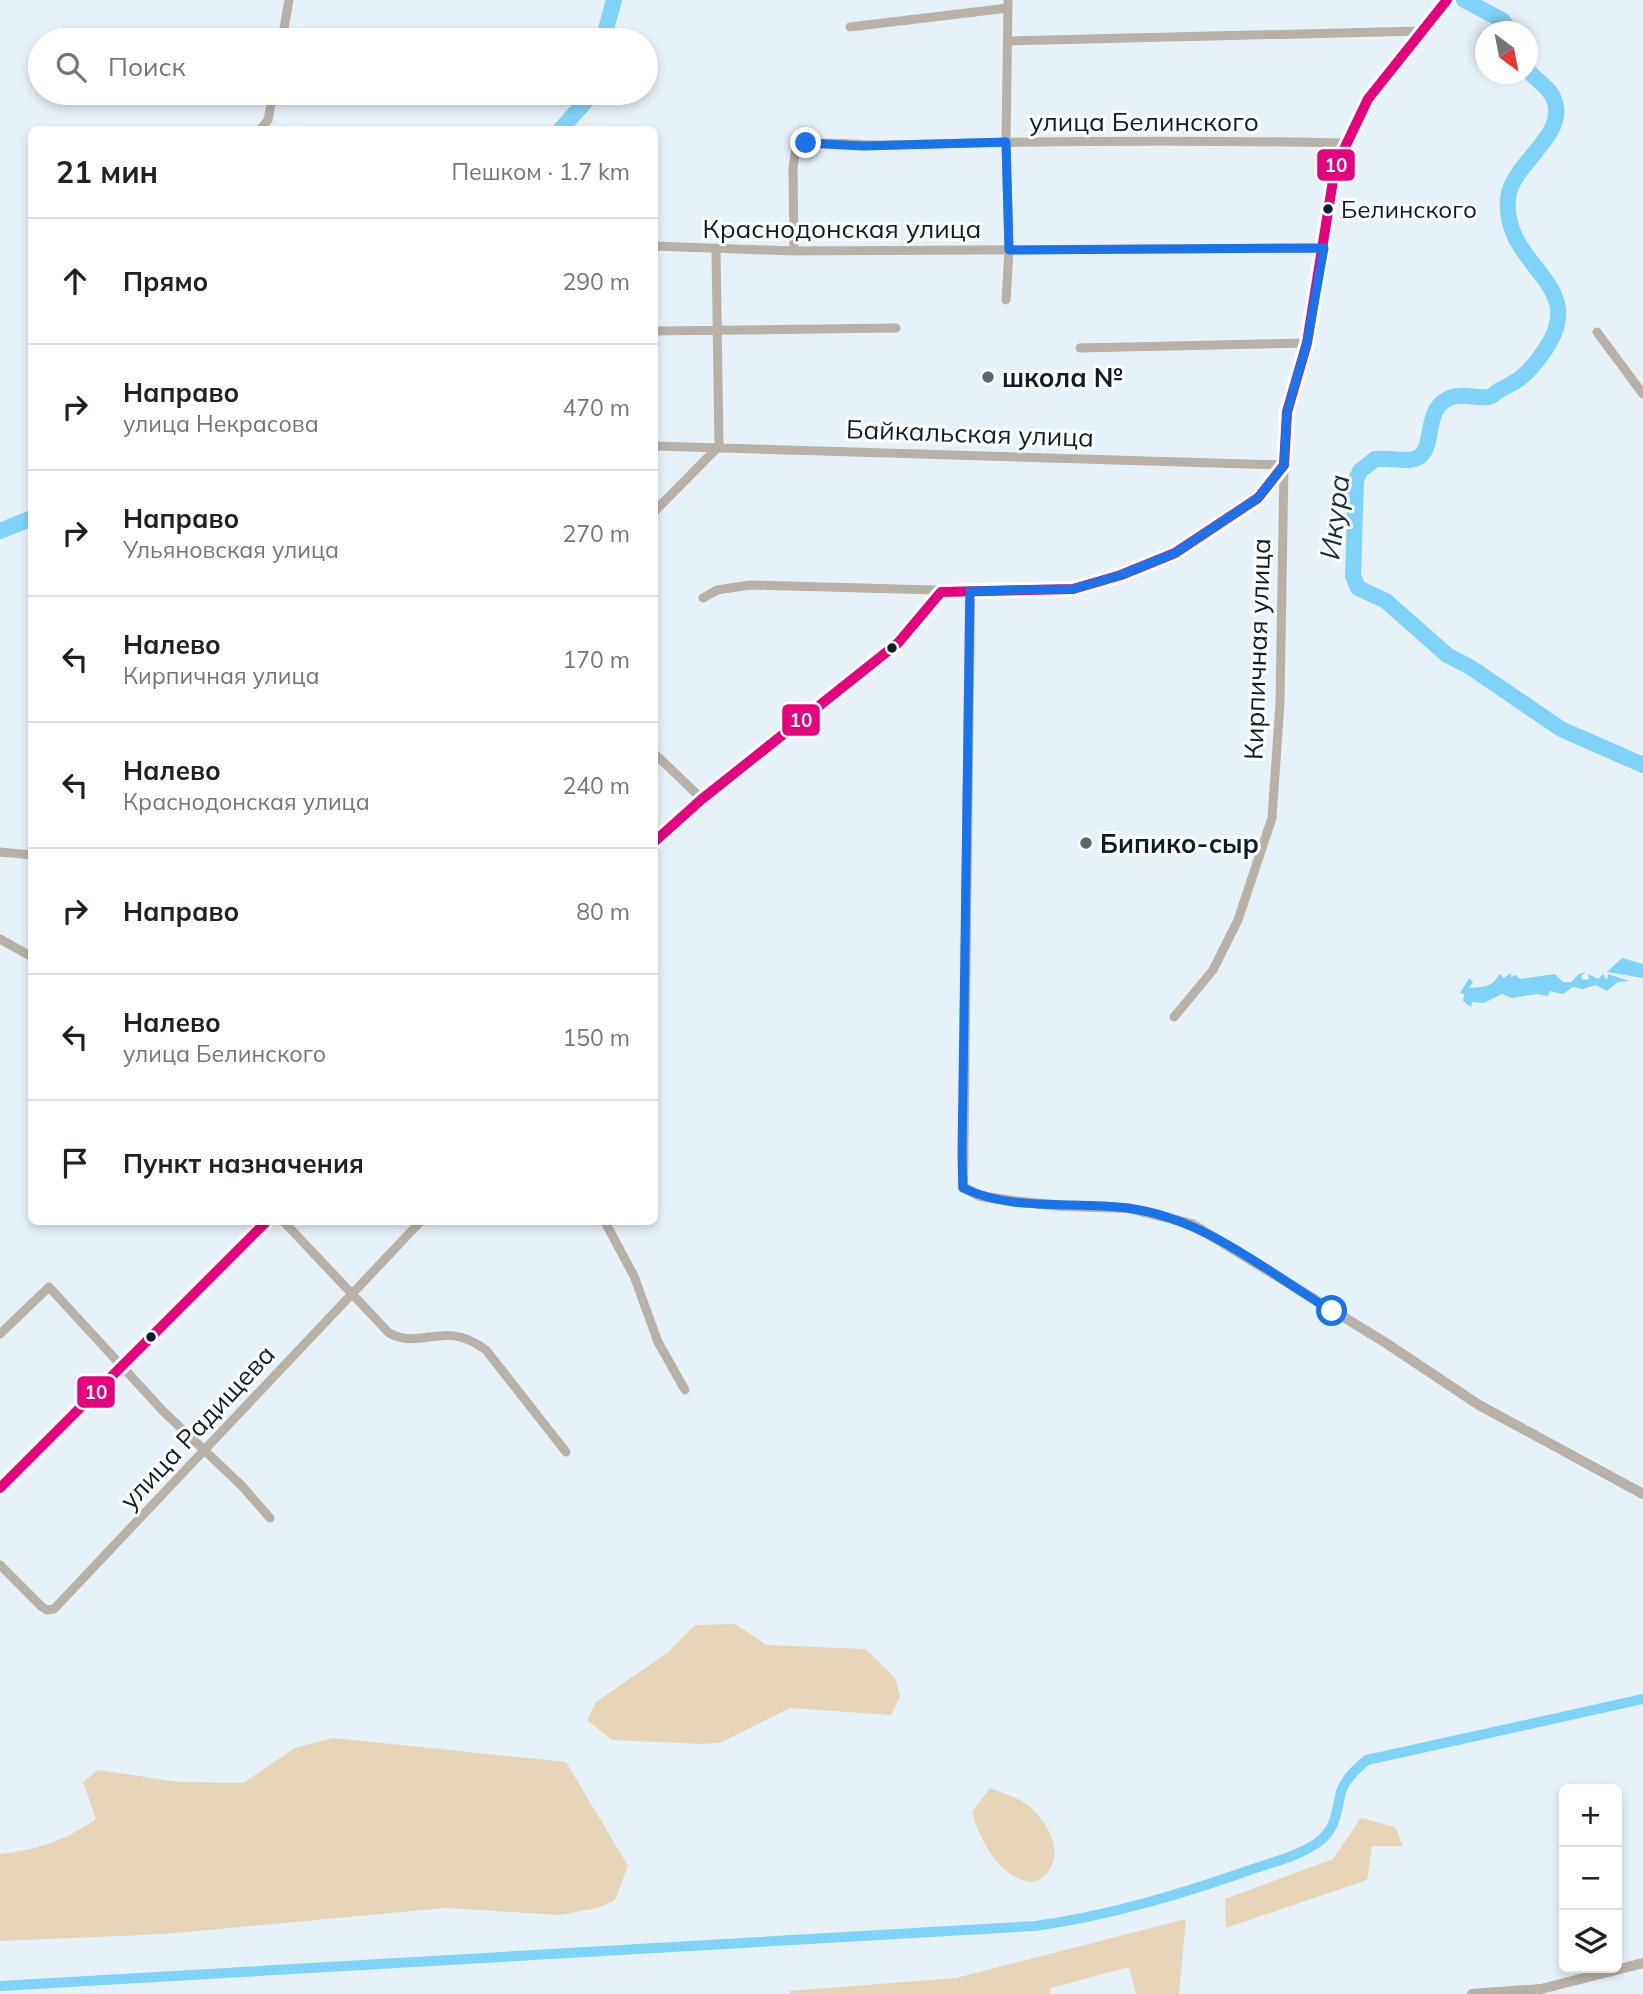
<!DOCTYPE html>
<html lang="ru">
<meta charset="utf-8">
<style>
body{margin:0;font-family:Mulish,sans-serif;background:#f2f2f2;color:#202124}
.controls{position:absolute;right:21px;bottom:21px;display:grid;overflow:hidden;border-radius:10px;box-shadow:0 4px 10px #0003}
.controls button{width:63px;height:63px;display:grid;place-items:center;padding:0;border:0;border-bottom:2px solid #e0e0e0;background:#fff;color:#202124;font:35px sans-serif}
.compass{position:absolute;left:1475px;top:21px;width:63px;height:63px;border-radius:50%;background:#fff;box-shadow:0 4px 10px #0003;rotate:148deg}
.stop{position:absolute;width:21px;height:21px;margin:-16px;border:5px solid #1a73e8;border-radius:50%;background:#fff}
.stop.end{background:#1a73e8;border-color:#fff;box-shadow:0 2px 7px #0008}
.list{margin:0;padding:0;list-style:none}
h2{display:flex;justify-content:space-between;align-items:center;height:91px;margin:0;padding:0 28px;font-size:30px}
h2 small{font-size:23px;font-weight:400;color:#757577}
.list li{display:grid;grid-template-columns:46px 1fr auto;gap:21px;align-items:center;box-sizing:border-box;height:126px;padding:0 28px;border-top:2px solid #e0e0e0}
.list b{display:block;font-size:26px;white-space:nowrap}
.list p{margin:0;font-size:23px;white-space:nowrap;color:#757577}
.list em{font-size:23px;font-style:normal;color:#757577}
.icon{flex:none;width:38px;height:38px;fill:none;stroke:currentColor;stroke-width:2;stroke-linecap:round;stroke-linejoin:round}
.map{position:relative;flex:none;width:1643px;height:1994px;overflow:hidden}
.search{position:absolute;background:#fff;box-shadow:0 4px 10px #0003;left:28px;top:28px;width:630px;height:77px;display:flex;align-items:center;gap:18px;box-sizing:border-box;padding:0 24px;border-radius:38px;color:#757577;font-size:26px}
.panel{position:absolute;background:#fff;box-shadow:0 4px 10px #0003;left:28px;top:126px;width:630px;height:1099px;border-radius:10px}
.map>svg:first-child{display:block}
.green{fill:#e6d5b7}
.water{fill:#80d3f8}
.lines{fill:none;stroke-linecap:round;stroke-linejoin:round}
.canal{stroke:#80d3f8;stroke-width:10}
.river{stroke:#80d3f8;stroke-width:16}
.minor{stroke:#b7b1a7;stroke-width:9}
.tertiary{stroke:#b7b1a7;stroke-width:10}
.bus-1-casing{stroke:#fff;stroke-width:16}
.bus-1{stroke:#e5007d;stroke-width:10}
.route{stroke:#1a73e8;stroke-width:9}
.bus-dot{fill:#111d24;stroke:#fff;stroke-width:2.5}
.poi-dot{fill:#5c686e;stroke:#fff;stroke-width:2.5}
.labels{text-anchor:middle;dominant-baseline:central;stroke-width:6;stroke-linejoin:round;paint-order:stroke}
.bus-label{font-size:24px;fill:#111d24;stroke:#fff;text-anchor:start}
.street-label{font-size:26px;fill:#111d24;stroke:#fff}
.poi-label{font-size:26px;font-weight:bold;fill:#111d24;stroke:#fff;text-anchor:start}
.water-label{font-size:28px;font-style:italic;fill:#1a2e37;stroke:#fff}
.line-badge{stroke:#fff;stroke-width:2.5}
.badge-label{font-size:19px;text-anchor:middle;font-weight:bold;fill:#fff}
</style>
<div class="map">
<svg width="1643" height="1994" viewBox="0 0 1643 1994">
<rect width="100%" height="100%" fill="#e7f2f8"/>
<path class="green" d="M735,1624L767,1645L866,1649L895,1678L900,1696L891,1715L790,1708L720,1743L701,1744L612,1740L587,1720L596,1702L667,1653L695,1625Z
M333,1738L566,1762L628,1866L615,1900L598,1908L559,1915L446,1908L165,1934L0,1941V1854C33,1851 69,1839 96,1819L83,1782L98,1770L179,1782L243,1783L295,1748Z
M990,1788C1002,1793 1020,1798 1029,1806C1049,1824 1066,1853 1045,1875C1041,1880 1033,1883 1026,1881C997,1874 979,1838 972,1812Z
M1361,1818L1395,1827L1403,1846H1372L1367,1880L1226,1928L1225,1899L1333,1859Z
M1186,1919L1179,1994H1136L1129,1967L1051,1988L1050,1994H790L789,1991L956,1978Z"/>
<path class="water" d="M1622,958L1643,964V978L1607,972Z
M1586,972L1581,976L1583,980L1589,979L1588,974L1598,979L1603,974L1607,980L1608,974L1629,981L1618,982L1607,991L1596,985L1583,989L1573,987L1563,994L1550,991L1548,996L1537,994L1512,998L1502,994L1484,1003L1472,1002L1471,1007L1463,1001L1464,994L1460,993L1469,978L1473,982L1469,988C1481,987 1493,988 1499,974L1504,978L1511,973V977L1516,975L1520,979L1555,974L1563,982H1571L1579,974Z"/>
<g class="lines">
<path class="canal" d="M0,1986L1035,1926C1108,1916 1178,1895 1247,1871C1269,1863 1297,1857 1317,1843C1336,1830 1336,1813 1341,1792C1345,1779 1357,1768 1367,1760L1643,1699"/>
<path class="river" d="M1464,0L1502,20L1511,32
M603,40L614,0
M1528,70C1535,80 1547,85 1553,97C1571,135 1511,162 1508,199C1502,274 1606,284 1531,368C1518,382 1514,382 1498,391C1493,394 1494,396 1489,397C1477,399 1464,393 1452,397C1421,407 1437,450 1417,458C1407,463 1387,457 1375,459L1360,471L1356,480L1353,576L1358,588L1386,601L1447,655L1470,667L1561,729L1643,765
M560,130L593,93
M0,531L32,518"/>
<path class="minor" d="M850,27L1008,8
M282,40L289,0
M1009,41L1421,31
M260,130L268,120L273,93
M654,246L794,251L1324,248
M794,251L793,168L796,149C816,138 861,146 885,145C1038,141 1190,140 1343,143
M1006,300L1009,250L1006,142L1008,0
M654,331L896,328
M1597,332L1643,394
M1080,348L1307,343
M654,446L1284,465L1280,703L1272,818L1238,920L1213,970L1174,1017
M654,512L719,446L716,250
M703,598L717,590L750,585L970,591
M654,753L702,799
M654,842L702,799L898,643L941,592
M0,852L32,855
M0,939L32,957
M284,1222L389,1333C423,1351 443,1318 486,1350L566,1452
M605,1222L634,1276L658,1342L685,1390
M0,1334L49,1287L163,1411L242,1486L270,1518
M0,1488L266,1222
M0,1565L42,1607L47,1610L54,1609L420,1222"/>
<path class="tertiary" d="M1447,0C1403,52 1356,101 1335,168L1307,343L1287,412L1284,465L1258,498L1175,553L1121,575L1073,589L970,591L963,1187L980,1196L1014,1201L1062,1206L1128,1208L1192,1224L1386,1343L1479,1405L1643,1494
M1472,1994L1541,1989L1643,1963"/>
<defs>
<path id="bus-1" d="M1284,465L1287,412L1307,343L1335,168L1368,99L1447,0
M941,592L1073,589L1121,575L1175,553L1258,498L1284,465
M654,842L702,799L898,643L941,592
M0,1488L266,1222"/>
</defs>
<use href="#bus-1" class="bus-1-casing"/>
<use href="#bus-1" class="bus-1"/>
</g>
<g class="lines">
<path class="route" d="M806,143L863,146L1006,142L1009,250L1324,248L1307,343L1287,412L1284,465L1258,498L1175,553L1121,575L1073,589L970,591L962,1156L963,1188C1013,1212 1073,1201 1127,1208C1203,1217 1268,1272 1332,1311"/>
</g>
<g class="bus-dot">
<circle cx="1328" cy="209" r="6"/>
<circle cx="892" cy="648" r="6"/>
<circle cx="151" cy="1337" r="6"/>
</g>
<g class="poi-dot">
<circle cx="988" cy="377" r="7"/>
<circle cx="1086" cy="843" r="7"/>
</g>
<g class="labels">
<g class="bus-label">
<text x="1341" y="209">Белинского</text>
</g>
<g class="street-label">
<text x="1144" y="121">улица Белинского</text>
<text x="842" y="228">Краснодонская улица</text>
<text transform="translate(970 433) rotate(2)">Байкальская улица</text>
<text transform="translate(1257 649) rotate(-88)">Кирпичная улица</text>
<text transform="translate(197 1427) rotate(-47)">улица Радищева</text>
</g>
<g class="poi-label">
<text x="1002" y="377">школа №</text>
<text x="1100" y="843">Бипико-сыр</text>
</g>
<g class="water-label">
<text transform="translate(1334 517) rotate(-83)">Икура</text>
</g>
</g>
<g class="line-badge">
<rect x="1316" y="148" width="40" height="34" rx="7" fill="#e5007d"/>
<rect x="781" y="703" width="40" height="34" rx="7" fill="#e5007d"/>
<rect x="76" y="1375" width="40" height="34" rx="7" fill="#e5007d"/>
</g>
<g class="badge-label">
<text x="1336" y="172">10</text>
<text x="801" y="727">10</text>
<text x="96" y="1399">10</text>
</g>
</svg>
<div class="controls">
<button>+</button>
<button>−</button>
<button><svg class="icon" aria-label="layers" viewBox="0 0 24 24"><path d="M12 4l9 5-9 5-9-5zM3 14l9 5 9-5"/></svg></button>
</div>
<svg class="compass" viewBox="-18 -18 36 36"><path d="M0-13l5 13h-10z" fill="#e53935"/><path d="M0 13l5-13h-10z" fill="#757577"/></svg>
<div class="stop" style="left:1332px;top:1311px"></div>
<div class="stop end" style="left:806px;top:143px"></div>
<div class="search"><svg class="icon" aria-label="search" viewBox="0 0 24 24"><circle cx="10" cy="10" r="6"/><path d="M15 15l6 6"/></svg>Поиск</div>
<section class="panel">
<h2>21 мин<small>Пешком · 1.7 km</small></h2>
<ul class="list">
<li><svg class="icon" aria-label="ahead" viewBox="0 0 24 24"><path d="M12 20V5M6 11l6-6 6 6"/></svg><div><b>Прямо</b></div><em>290 m</em></li>
<li><svg class="icon" aria-label="right" viewBox="0 0 24 24"><path d="M7 20v-9h11M14 6l5 5-5 5"/></svg><div><b>Направо</b><p>улица Некрасова</p></div><em>470 m</em></li>
<li><svg class="icon" aria-label="right" viewBox="0 0 24 24"><path d="M7 20v-9h11M14 6l5 5-5 5"/></svg><div><b>Направо</b><p>Ульяновская улица</p></div><em>270 m</em></li>
<li><svg class="icon" aria-label="left" viewBox="0 0 24 24"><path d="M17 20v-9H6M10 6l-5 5 5 5"/></svg><div><b>Налево</b><p>Кирпичная улица</p></div><em>170 m</em></li>
<li><svg class="icon" aria-label="left" viewBox="0 0 24 24"><path d="M17 20v-9H6M10 6l-5 5 5 5"/></svg><div><b>Налево</b><p>Краснодонская улица</p></div><em>240 m</em></li>
<li><svg class="icon" aria-label="right" viewBox="0 0 24 24"><path d="M7 20v-9h11M14 6l5 5-5 5"/></svg><div><b>Направо</b></div><em>80 m</em></li>
<li><svg class="icon" aria-label="left" viewBox="0 0 24 24"><path d="M17 20v-9H6M10 6l-5 5 5 5"/></svg><div><b>Налево</b><p>улица Белинского</p></div><em>150 m</em></li>
<li><svg class="icon" aria-label="arrive" viewBox="0 0 24 24"><path d="M6 21V4h12l-3 4 3 4H6"/></svg><div><b>Пункт назначения</b></div></li>
</ul>
</section>
</div>
